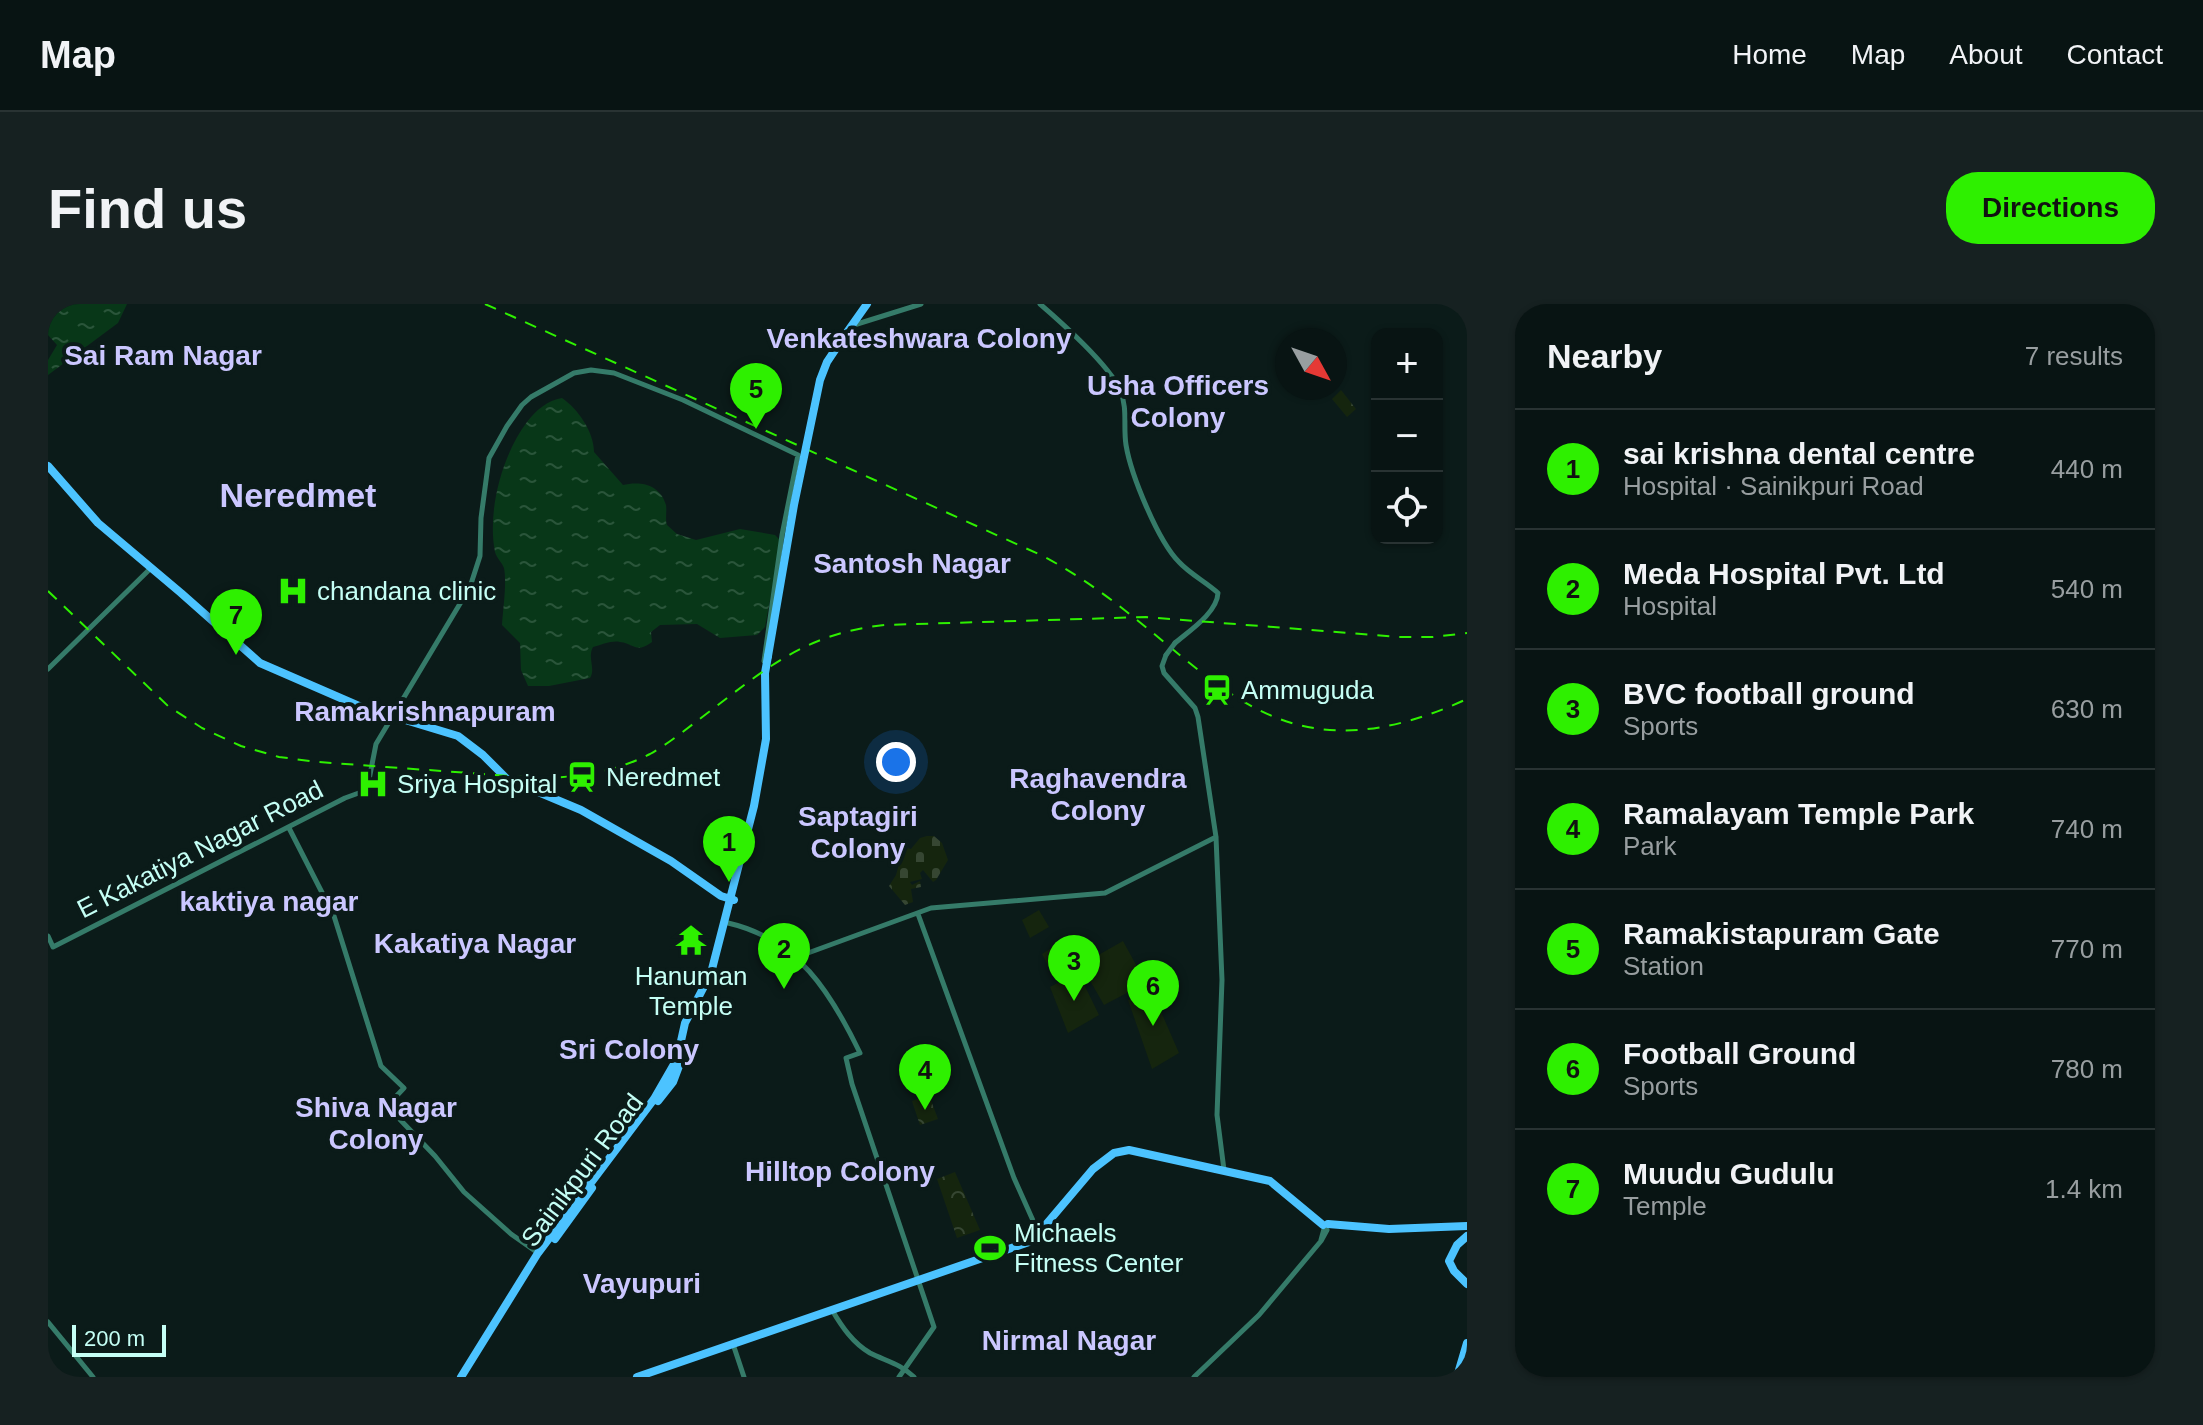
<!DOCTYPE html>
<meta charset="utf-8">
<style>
body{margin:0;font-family:Helvetica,sans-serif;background:#162121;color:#f1f3f6}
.controls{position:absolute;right:24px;top:24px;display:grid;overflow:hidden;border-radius:16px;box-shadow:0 2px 6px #0004}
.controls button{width:72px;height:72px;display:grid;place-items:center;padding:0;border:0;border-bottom:2px solid #293333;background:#081413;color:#f1f3f6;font:40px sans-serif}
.compass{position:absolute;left:1227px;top:24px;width:72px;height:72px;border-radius:50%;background:#081413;box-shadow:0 2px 6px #0004;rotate:130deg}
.scale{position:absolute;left:24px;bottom:20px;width:94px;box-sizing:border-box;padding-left:8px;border:4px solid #c5fff5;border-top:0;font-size:22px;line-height:28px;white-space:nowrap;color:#c5fff5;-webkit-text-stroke:6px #0b1b19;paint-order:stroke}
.you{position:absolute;left:848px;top:458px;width:28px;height:28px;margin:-20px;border:6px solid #fff;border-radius:50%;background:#1a73e8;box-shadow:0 0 0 12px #1a73e833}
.badge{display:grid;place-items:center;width:52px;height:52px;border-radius:50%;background:#2ef000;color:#111;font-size:26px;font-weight:700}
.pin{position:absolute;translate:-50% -66px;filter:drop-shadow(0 2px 4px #0008)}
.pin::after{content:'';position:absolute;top:42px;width:28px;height:24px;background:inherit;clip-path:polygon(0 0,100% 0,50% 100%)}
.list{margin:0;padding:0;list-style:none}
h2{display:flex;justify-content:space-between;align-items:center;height:104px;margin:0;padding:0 32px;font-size:34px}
h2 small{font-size:26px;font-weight:400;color:#989ea0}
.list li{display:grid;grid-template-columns:52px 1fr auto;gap:24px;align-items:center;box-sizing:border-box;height:120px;padding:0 32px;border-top:2px solid #293333}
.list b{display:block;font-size:30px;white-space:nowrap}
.list p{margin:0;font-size:26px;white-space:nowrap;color:#989ea0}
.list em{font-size:26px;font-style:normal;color:#989ea0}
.icon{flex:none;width:44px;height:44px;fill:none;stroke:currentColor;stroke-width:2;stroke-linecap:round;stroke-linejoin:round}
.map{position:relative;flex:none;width:1419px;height:1073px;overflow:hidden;border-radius:32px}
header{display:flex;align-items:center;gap:48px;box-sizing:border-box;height:112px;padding:0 40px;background:#081413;border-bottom:2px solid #293333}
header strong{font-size:38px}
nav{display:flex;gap:44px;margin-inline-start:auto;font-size:28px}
.intro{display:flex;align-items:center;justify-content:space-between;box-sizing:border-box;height:192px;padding:0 48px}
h1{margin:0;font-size:56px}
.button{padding:20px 36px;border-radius:32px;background:#2ef000;color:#111;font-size:28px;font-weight:700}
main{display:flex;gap:48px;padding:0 48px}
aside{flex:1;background:#081413;border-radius:32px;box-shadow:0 2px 6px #0004}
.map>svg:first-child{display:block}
.cemetery{fill:url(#cemetery-stones)}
.park{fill:url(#park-crowns)}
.garden{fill:#15250e}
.water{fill:url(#water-ripples)}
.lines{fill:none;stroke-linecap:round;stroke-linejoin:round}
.minor{stroke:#357b69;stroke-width:5}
.major{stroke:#4cc3ff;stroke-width:8}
.rail{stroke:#2ef000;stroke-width:2;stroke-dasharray:12 10;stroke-linecap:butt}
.minor-bridge{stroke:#357b69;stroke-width:5}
.major-bridge{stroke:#4cc3ff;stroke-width:8}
.labels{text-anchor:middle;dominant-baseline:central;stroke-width:8;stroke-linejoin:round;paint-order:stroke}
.poi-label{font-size:26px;fill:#c5fff5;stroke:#0b1b19;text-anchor:start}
.street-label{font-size:26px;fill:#c5fff5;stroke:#0b1b19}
.neighbourhood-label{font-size:28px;font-weight:bold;fill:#cbc7ff;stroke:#0b1b19}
.district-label{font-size:34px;font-weight:bold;fill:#cbc7ff;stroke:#0b1b19}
</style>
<header>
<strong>Map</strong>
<nav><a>Home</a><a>Map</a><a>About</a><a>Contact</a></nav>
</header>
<div class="intro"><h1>Find us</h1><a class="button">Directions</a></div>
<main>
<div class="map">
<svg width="1419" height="1073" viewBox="0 0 1419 1073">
<defs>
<pattern id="cemetery-stones" width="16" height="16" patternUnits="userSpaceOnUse" patternTransform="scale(2)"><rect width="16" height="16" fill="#15250e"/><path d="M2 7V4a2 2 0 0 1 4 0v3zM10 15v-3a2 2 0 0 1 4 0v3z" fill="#364632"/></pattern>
<pattern id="park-crowns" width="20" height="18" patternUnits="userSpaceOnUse" patternTransform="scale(2)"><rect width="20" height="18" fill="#15250e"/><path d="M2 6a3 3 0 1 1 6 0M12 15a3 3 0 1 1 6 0" fill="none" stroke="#364632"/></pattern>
<pattern id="water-ripples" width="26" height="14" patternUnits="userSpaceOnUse" patternTransform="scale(2)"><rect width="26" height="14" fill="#083718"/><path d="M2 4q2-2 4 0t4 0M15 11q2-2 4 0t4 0" fill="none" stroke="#2a553a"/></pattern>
</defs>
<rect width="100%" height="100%" fill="#0b1b19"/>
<path class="cemetery" d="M879,532H886L894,539L900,556L888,576L885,578L875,566L872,569L874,575L862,578L864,581L872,577L873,583L863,585L865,598L857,601L841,582L848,571L856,543L863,545L872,534Z"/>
<path class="park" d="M1293,86L1308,105L1299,113L1284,95Z
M881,791L890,815L872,821L864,797Z
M907,868L932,926L909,934L889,875Z"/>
<path class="garden" d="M991,606L1001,623L982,634L974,616Z
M1075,637L1098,679L1056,701L1033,661Z
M1016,642L1023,656L1015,660L1008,649L1013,661L1002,666L994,650L1005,643L1007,647Z
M1030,668L1051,711L1020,729L1002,683Z
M1104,687L1131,749L1104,765L1080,696Z"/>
<path class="water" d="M0,0H79L70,19L0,71V56L9,41L0,31Z
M514,94C530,105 546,128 546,148L575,181C592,177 612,180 618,201C619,208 617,214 619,221L629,230L648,236L692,225L727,231L733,237L717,323L709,331L672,334L649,320L612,321L603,328L604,338C587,350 588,340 572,338C564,336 553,341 545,343C539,354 548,364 542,374L501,382H480L473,366L472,339L454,321C455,305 459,279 456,264C454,258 449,255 447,248C439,207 454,151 479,118C487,107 500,96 514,94Z"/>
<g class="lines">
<path class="minor" d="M992,0C1013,18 1062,62 1072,86C1080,104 1075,122 1078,141C1083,171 1110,237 1131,258C1142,270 1158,278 1170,289C1169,309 1141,327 1127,339
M806,21L873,0
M1118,351L1114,362L1116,369L1147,404L1150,413L1168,533L1174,676L1169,811L1176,866
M0,365L104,263
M241,524L286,612L333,762L356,784L339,802L387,852L416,888L463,930L490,949
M870,610L966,874L991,930
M680,619C750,635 783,689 812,749L798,754L804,780L886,1023L851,1073
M0,632L5,643L297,494L319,486L328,440L422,283L432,252L433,214L441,154L459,122L474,101L483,93L526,69L543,66L566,69L635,96L750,151L734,231L716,357
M749,653L883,604L1057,589L1168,533
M1273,936L1276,925
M784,1006C794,1023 805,1039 822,1049C838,1057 853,1060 866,1073
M0,1018L45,1073
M685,1040L696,1073
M1146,1073L1211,1011L1273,937L1279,926"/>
<path class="major" d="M797,31L819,0
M0,162L50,219L133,289L212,359L311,402L410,432L435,451L459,475L533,506L623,557L673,592L686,596
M610,797L625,778L637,746
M1280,920L1341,925L1419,922
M1419,932L1409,941L1401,957L1406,967L1419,980
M507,935L544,884
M413,1073L490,949L606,795L629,755L637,719L663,669L706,502L718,435L717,369L720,352
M589,1073L984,937L1045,865L1066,849L1081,846L1222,877L1275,921
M1409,1073L1419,1039"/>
<path class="rail" d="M437,0L995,252C1158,339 1205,493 1419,395
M0,287L120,402L154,424L193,442L231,453L270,458L489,474C528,474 567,468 602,450C620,440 637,426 653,414C715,367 756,329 837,321L1098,313L1351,333H1385L1419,329"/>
<path class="minor-bridge" d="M1118,351L1127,339"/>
<path class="major-bridge" d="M720,352L746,201L772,76L779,58L797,31"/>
</g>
<defs>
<symbol id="hospital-bare" viewBox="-9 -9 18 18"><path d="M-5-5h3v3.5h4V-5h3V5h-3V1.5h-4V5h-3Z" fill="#2ef000" stroke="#0b1b19" stroke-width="2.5" paint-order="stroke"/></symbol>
<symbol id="station-bare" viewBox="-9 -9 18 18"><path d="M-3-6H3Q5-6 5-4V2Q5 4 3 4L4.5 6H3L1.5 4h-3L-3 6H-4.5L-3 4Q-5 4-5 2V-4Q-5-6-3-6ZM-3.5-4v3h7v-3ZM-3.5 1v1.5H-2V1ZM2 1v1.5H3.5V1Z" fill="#2ef000" stroke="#0b1b19" stroke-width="2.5" paint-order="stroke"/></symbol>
<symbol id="temple-bare" viewBox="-9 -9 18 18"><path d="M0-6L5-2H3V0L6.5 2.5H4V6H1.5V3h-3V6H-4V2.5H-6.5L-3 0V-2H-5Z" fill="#2ef000" stroke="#0b1b19" stroke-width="2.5" paint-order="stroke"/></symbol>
<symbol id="stadium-bare" viewBox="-9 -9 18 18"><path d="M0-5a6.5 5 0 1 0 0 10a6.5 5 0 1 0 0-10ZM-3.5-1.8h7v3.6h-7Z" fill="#2ef000" stroke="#0b1b19" stroke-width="2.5" paint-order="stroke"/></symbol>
</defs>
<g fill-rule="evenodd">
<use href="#hospital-bare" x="223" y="265" width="44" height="44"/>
<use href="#station-bare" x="1147" y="364" width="44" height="44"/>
<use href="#station-bare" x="512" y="451" width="44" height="44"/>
<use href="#hospital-bare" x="303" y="458" width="44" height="44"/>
<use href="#temple-bare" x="621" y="614" width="44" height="44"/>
<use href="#stadium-bare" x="920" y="922" width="44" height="44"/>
</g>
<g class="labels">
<g class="poi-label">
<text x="269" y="287">chandana clinic</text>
<text x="1193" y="386">Ammuguda</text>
<text x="558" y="473">Neredmet</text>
<text x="349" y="480">Sriya Hospital</text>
<text x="643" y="672" text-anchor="middle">Hanuman<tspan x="643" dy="30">Temple</tspan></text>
<text x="966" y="929">Michaels<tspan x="966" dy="30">Fitness Center</tspan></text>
</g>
<g class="street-label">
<text transform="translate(152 545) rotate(-27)">E Kakatiya Nagar Road</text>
<text transform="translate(534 866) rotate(-53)">Sainikpuri Road</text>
</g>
<g class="neighbourhood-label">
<text x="871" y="34">Venkateshwara Colony</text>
<text x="115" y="51">Sai Ram Nagar</text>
<text x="1130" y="81">Usha Officers<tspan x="1130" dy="32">Colony</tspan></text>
<text x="864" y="259">Santosh Nagar</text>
<text x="377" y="407">Ramakrishnapuram</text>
<text x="1050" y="474">Raghavendra<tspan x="1050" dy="32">Colony</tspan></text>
<text x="810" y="512">Saptagiri<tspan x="810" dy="32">Colony</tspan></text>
<text x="221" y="597">kaktiya nagar</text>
<text x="427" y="639">Kakatiya Nagar</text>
<text x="581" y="745">Sri Colony</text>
<text x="328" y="803">Shiva Nagar<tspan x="328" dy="32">Colony</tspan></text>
<text x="792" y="867">Hilltop Colony</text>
<text x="594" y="979">Vayupuri</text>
<text x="1021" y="1036">Nirmal Nagar</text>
</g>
<g class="district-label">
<text x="250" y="191">Neredmet</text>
</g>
</g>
</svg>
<div class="controls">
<button>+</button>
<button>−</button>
<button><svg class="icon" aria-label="locate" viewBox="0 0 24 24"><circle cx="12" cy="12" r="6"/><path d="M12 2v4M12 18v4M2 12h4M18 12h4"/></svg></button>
</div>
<svg class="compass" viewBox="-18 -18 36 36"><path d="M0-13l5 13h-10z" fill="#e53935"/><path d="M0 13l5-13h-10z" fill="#989ea0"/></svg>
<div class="scale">200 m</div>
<div class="you"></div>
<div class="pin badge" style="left:681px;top:578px">1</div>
<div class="pin badge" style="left:736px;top:685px">2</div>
<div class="pin badge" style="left:1026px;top:697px">3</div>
<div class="pin badge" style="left:877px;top:806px">4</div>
<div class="pin badge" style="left:708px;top:125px">5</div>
<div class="pin badge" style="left:1105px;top:722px">6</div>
<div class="pin badge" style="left:188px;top:351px">7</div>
</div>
<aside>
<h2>Nearby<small>7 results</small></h2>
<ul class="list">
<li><span class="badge">1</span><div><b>sai krishna dental centre</b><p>Hospital · Sainikpuri Road</p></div><em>440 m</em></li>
<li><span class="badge">2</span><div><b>Meda Hospital Pvt. Ltd</b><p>Hospital</p></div><em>540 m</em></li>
<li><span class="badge">3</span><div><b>BVC football ground</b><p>Sports</p></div><em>630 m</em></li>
<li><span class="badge">4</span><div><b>Ramalayam Temple Park</b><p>Park</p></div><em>740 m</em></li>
<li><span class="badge">5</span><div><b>Ramakistapuram Gate</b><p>Station</p></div><em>770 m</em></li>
<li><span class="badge">6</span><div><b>Football Ground</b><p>Sports</p></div><em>780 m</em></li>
<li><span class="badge">7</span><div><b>Muudu Gudulu</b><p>Temple</p></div><em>1.4 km</em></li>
</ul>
</aside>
</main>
